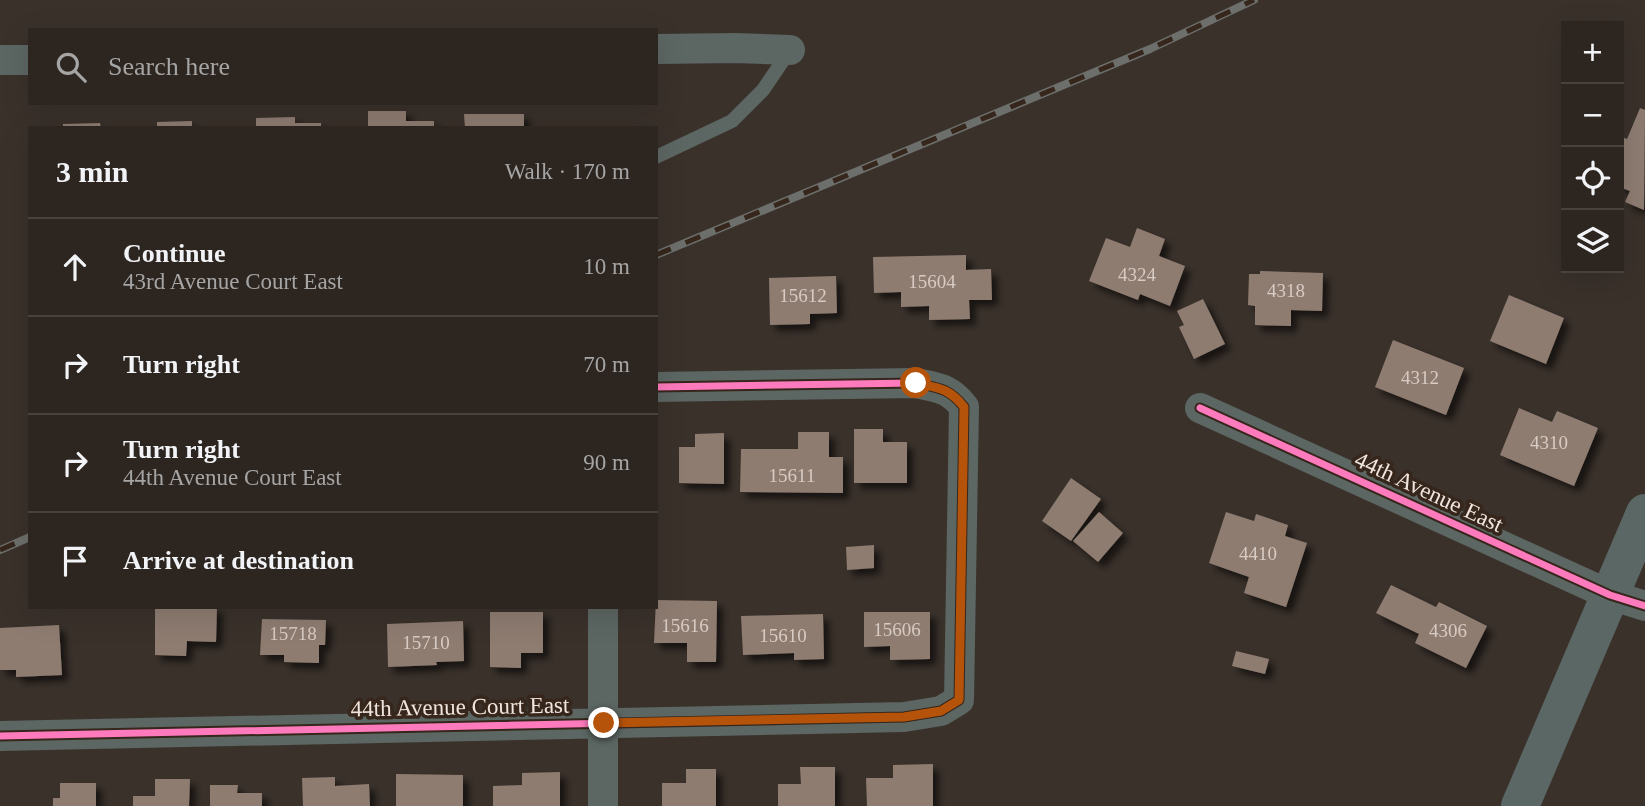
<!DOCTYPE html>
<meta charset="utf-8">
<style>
body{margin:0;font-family:Georgia,serif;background:#342d29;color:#f1f3f6}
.controls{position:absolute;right:21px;top:21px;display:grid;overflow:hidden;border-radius:0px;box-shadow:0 7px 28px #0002}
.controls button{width:63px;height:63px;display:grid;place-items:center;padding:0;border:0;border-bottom:2px solid #48423e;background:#2c2520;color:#f1f3f6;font:35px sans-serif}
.stop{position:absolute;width:21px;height:21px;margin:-16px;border:5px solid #b45309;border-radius:50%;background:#fff}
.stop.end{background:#b45309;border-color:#fff;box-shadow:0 2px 7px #0008}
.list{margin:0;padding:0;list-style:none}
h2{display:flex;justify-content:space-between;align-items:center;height:91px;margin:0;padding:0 28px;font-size:30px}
h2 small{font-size:23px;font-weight:400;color:#a6a5a5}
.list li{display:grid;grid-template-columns:46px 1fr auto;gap:21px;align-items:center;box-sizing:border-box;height:98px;padding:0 28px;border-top:2px solid #48423e}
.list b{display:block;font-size:26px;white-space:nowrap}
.list p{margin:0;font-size:23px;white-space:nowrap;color:#a6a5a5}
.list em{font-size:23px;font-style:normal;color:#a6a5a5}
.icon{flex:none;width:38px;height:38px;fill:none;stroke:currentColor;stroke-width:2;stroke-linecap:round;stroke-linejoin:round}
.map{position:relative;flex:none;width:1645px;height:806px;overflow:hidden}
.search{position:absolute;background:#2c2520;box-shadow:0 7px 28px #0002;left:28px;top:28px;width:630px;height:77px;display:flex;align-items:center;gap:18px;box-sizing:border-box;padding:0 24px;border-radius:0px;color:#a6a5a5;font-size:26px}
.panel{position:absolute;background:#2c2520;box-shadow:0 7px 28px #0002;left:28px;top:126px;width:630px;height:483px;border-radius:0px}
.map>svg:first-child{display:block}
.building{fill:#8e7c71;filter:url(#shadow)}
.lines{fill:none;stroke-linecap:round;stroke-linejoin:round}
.lane{stroke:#5c6662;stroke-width:14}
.street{stroke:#5c6662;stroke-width:30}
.secondary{stroke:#5b6764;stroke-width:38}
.rail-casing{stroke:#6d6f6c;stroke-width:8}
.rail{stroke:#36261b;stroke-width:5;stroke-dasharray:16;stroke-linecap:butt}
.cycleway-casing{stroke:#36261b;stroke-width:11}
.cycleway{stroke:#fd7abc;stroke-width:7}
.route{stroke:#b45309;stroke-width:9}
.labels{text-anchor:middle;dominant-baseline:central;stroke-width:7;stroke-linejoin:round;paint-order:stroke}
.number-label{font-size:19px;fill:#d8cbc3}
.street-label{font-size:23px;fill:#f0e5de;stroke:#36261b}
</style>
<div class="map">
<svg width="1645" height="806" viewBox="0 0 1645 806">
<defs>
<filter id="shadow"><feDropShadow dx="6" dy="6" stdDeviation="3.5" flood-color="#0009"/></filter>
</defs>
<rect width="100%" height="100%" fill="#3a312b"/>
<path class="building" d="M1640,108L1645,110L1644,210L1625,202L1630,191L1619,187V136L1627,139Z
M368,111H406V121H434V128H368Z
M464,114H524V128H465Z
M295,117V123H321V128H256V118Z
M192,121V128H157V122Z
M100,123L101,128H63V124Z
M1137,228L1165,239L1159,256L1185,266L1170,306L1140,294L1138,300L1089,281L1106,238L1130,247Z
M966,255V270L991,269L992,300H969L970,319L929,320V306L901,307V292L874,293L873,257Z
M1260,271L1323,273L1322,311L1291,310V326L1255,325V306L1248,305L1249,274H1260Z
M836,276L837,313L810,314V324L770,325L769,278Z
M1509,295L1564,318L1546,364L1490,341Z
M1203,299L1225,344L1194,359L1179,327L1184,325L1177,311Z
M1393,340L1464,368L1446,415L1375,387Z
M1519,408L1552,422L1557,411L1598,428L1574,486L1500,455Z
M854,429H883V442H907V483H854Z
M798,432H829V457H843V493L740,492L741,449H798Z
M724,433V484L679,483V447H695V434Z
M1071,478L1101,499L1071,541L1042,521Z
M1099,512L1123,533L1098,562L1073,541Z
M1226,512L1254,521L1256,514L1288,525L1285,536L1307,543L1286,607L1244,593L1249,577L1209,563Z
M874,545V568L847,570L846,547Z
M1391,585L1436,607L1439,602L1487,626L1466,668L1415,643L1419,634L1376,613Z
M656,600L717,601L716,662H687V643H654Z
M155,607H217L216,642L187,641L186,656L155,655Z
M490,612H543V653H521V668L490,667Z
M864,612H930V659L890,660V646L864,647Z
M823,614L824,659L794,660V653L743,655L741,616Z
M262,619L326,620L325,645H319V663L284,662V655H260Z
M463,621L464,661L436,662L437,665L388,667L387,624Z
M59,625L62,675L16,677V670H0V628Z
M1236,651L1269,659L1265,674L1232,666Z
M933,764V806H867L866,778H893V765Z
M800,767H835V806H778V784H801Z
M686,769H716V806H662V783H686Z
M560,772V806H493V786L522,785V773Z
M396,774L463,775V806H396Z
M335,777V786L369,784L370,806H303L302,778Z
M155,779H190L189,806H133V796H155Z
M60,783H96V806H53V798H60Z
M210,785H238L237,793H262V806H210Z"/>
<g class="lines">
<path class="lane" d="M656,157L732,121L763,90L790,50"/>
<path class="street" d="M656,49L735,48L790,50
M0,60H30
M1200,408L1610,595L1645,606
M0,736L904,717L941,711L959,700L964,407C949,388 939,388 916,383L656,387
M603,806V607"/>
<path class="secondary" d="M1520,806L1645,513"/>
<defs>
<path id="rail" d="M656,255L1150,49L1254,0
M0,550L30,537"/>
</defs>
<use href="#rail" class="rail-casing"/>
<use href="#rail" class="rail"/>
<defs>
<path id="cycleway" d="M1200,408L1610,595L1645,606
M0,736L904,717L941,711L959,700L964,407C949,388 939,388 916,383L656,387"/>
</defs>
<use href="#cycleway" class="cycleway-casing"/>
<use href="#cycleway" class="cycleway"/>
</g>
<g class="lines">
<path class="route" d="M604,723L904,717L941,711L959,700L964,407C949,388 939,388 916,383"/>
</g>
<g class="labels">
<g class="number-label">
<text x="1137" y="274">4324</text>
<text x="932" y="281">15604</text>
<text x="1286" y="290">4318</text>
<text x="803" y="295">15612</text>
<text x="1420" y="377">4312</text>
<text x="1549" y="442">4310</text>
<text x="792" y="475">15611</text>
<text x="1258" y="553">4410</text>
<text x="685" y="625">15616</text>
<text x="897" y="629">15606</text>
<text x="1448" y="630">4306</text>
<text x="293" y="633">15718</text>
<text x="783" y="635">15610</text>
<text x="426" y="642">15710</text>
</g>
<g class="street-label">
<text transform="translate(1429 492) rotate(25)">44th Avenue East</text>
<text transform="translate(460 707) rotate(-1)">44th Avenue Court East</text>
</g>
</g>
</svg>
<div class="controls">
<button>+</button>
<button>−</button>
<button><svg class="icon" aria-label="locate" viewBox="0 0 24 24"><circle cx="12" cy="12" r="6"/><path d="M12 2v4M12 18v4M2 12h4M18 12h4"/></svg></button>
<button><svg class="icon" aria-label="layers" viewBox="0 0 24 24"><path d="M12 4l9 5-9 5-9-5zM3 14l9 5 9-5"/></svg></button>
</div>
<div class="stop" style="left:916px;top:383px"></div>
<div class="stop end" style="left:604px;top:723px"></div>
<div class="search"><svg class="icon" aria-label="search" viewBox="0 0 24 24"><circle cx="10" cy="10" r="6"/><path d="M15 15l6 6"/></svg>Search here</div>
<section class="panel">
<h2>3 min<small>Walk · 170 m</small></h2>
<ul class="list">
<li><svg class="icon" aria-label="ahead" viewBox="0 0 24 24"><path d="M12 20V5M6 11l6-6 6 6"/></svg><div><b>Continue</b><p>43rd Avenue Court East</p></div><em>10 m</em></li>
<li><svg class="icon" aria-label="right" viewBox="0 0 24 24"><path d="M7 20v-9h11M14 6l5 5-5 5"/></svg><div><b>Turn right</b></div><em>70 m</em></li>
<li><svg class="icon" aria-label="right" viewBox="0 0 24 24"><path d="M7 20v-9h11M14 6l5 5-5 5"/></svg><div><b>Turn right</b><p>44th Avenue Court East</p></div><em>90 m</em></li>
<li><svg class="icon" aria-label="arrive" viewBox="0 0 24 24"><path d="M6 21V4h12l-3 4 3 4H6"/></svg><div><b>Arrive at destination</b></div></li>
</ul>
</section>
</div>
